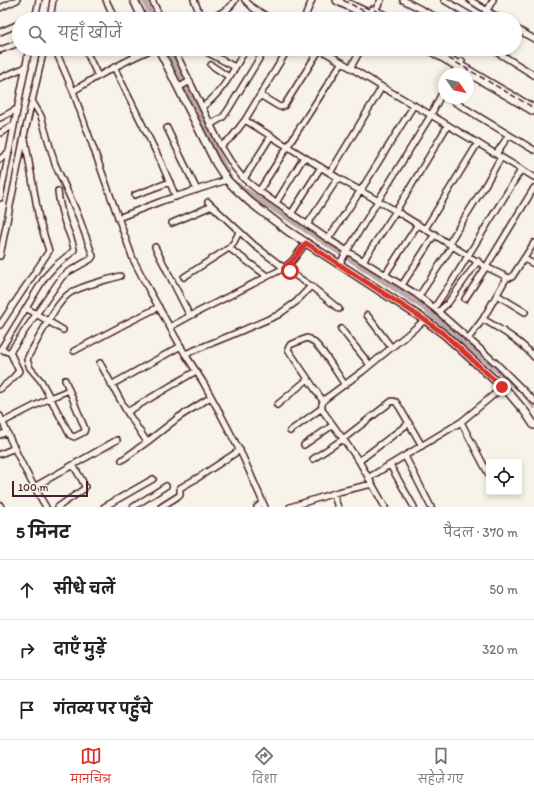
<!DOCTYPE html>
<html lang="hi">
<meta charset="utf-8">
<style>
body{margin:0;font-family:Itim,"Playpen Sans Deva",sans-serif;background:#f6f6f6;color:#222}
.controls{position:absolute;right:12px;bottom:12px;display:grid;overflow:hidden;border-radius:0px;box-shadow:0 2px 6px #0003}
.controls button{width:36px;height:36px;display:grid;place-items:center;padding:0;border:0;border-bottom:1px solid #e0e0e0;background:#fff;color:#222;font:20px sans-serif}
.compass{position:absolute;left:438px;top:68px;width:36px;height:36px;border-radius:50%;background:#fff;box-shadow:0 2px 6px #0003;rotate:124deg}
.scale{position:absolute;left:12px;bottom:10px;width:76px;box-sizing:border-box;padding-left:4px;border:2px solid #4a1f2b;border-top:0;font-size:11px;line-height:14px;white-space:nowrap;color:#4a1f2b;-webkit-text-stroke:3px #f7f3e8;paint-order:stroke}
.stop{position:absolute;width:12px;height:12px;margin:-9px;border:3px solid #d93025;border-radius:50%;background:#fff}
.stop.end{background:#d93025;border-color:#fff;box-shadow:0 1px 4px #0008}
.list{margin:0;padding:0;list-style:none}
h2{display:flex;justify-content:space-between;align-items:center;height:52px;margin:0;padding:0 16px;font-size:17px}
h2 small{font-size:13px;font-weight:400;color:#767676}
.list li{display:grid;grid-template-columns:26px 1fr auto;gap:12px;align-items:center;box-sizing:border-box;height:60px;padding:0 16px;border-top:1px solid #e0e0e0}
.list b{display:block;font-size:15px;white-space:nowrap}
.list em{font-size:13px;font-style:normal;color:#767676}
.icon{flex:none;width:22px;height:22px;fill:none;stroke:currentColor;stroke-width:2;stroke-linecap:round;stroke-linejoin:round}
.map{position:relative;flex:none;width:534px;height:507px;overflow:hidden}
.search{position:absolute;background:#fff;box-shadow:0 2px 6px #0003;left:12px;right:12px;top:12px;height:44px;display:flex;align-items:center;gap:10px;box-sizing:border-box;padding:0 14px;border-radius:22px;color:#767676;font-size:15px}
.sheet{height:232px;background:#fff}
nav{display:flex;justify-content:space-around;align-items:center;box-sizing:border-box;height:56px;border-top:1px solid #e0e0e0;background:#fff;font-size:11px;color:#767676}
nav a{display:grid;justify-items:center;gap:2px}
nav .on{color:#d93025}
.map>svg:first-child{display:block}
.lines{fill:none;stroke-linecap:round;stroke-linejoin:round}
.canal{stroke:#bcaaa7;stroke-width:5.5}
.street-casing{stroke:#4a1f2b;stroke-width:8}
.secondary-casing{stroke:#4a1f2b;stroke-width:10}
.highway-casing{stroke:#4a1f2b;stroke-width:12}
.street{stroke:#f7f3e8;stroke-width:5}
.secondary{stroke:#f7f3e8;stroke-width:7}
.highway{stroke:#f7f3e8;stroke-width:9}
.rail{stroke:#4a1f2b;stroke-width:1.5;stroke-dasharray:6 3;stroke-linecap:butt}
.route{stroke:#d93025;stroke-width:5}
</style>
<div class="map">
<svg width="534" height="507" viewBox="0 0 534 507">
<rect width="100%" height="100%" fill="#f7f3e8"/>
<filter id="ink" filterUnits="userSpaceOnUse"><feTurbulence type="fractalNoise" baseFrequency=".025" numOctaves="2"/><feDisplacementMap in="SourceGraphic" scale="8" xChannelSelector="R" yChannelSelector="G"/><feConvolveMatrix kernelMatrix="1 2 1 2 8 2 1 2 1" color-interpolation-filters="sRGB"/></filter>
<g filter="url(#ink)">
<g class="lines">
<path class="canal" d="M144,0L153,19
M167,49L231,181L423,307L525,394L534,406"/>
<defs>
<path id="street" d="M106,0L115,19
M152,0L161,19
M194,0L202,19
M245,0L253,8L271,19
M403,0L440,19
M444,0L476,19
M470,0L500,19
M0,8L17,0
M374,12L381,0
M35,19L39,0
M50,19L53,0
M209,19C219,14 230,10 235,0
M304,19L312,0
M482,19L493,0
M515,28L534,39
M0,32L19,24
M55,49L73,91L133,259L149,290L185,354L203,382L220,413L243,457L265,507
M85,49L98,76
M131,49L135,56
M174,49L221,146L234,167L244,179L259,191L328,239L416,294L434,308L497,364L534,401
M201,49L235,67
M320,49L382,87L431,115L534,177
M492,49L534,75
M0,50L19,43
M177,55L190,49
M211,65L229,77
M114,67L160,160L176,197
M351,67L361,49
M453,74L462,61
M0,78L26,67
M178,88L190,81
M73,91C99,75 125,61 152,49
M260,95L278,106L280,107L284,106L320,49
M448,98L509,135L496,154
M202,107C222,94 234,69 246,49
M0,118L17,109
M245,120L338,178L396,211L486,267L509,278L512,277L534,243
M210,125L223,117L228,110L265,49
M167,128L197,190
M0,133L14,125
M509,135L534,150
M221,146L232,137L245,120L288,49
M0,159L9,152
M330,173L382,87
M244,179L271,136
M259,191L342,62
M135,195L170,182
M0,198L29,49
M208,202L254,245L284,268L311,286L339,309
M276,203L304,157
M291,214L321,167
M118,218L162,201L227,180
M172,223L212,206
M307,225L338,178
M425,229L478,143
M328,239L361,190L414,105
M449,243L487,182L501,157
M155,247L190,316
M229,248L267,276
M0,256L24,136L44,49
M524,259L534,264
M363,261L396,211L448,125
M339,265L347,251L431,115L444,89
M385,275L418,224
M184,277L229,248L234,242L239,232
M402,285L435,234
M497,295L525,312
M419,296L453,245
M465,299L486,267L534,188
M26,308L63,330
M434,308L453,280L521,170
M439,311L448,303L478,261
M367,315L391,347
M483,319C501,330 520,340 534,357
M0,325L49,251L39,219L25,139
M170,327L190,316L284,268L293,260L306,243
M341,329L370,365
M468,339L483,319L507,277
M0,349L8,352H10L62,277L68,272L91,259L93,256L78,215L55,164L41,116L32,101
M1,349L45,277L55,266L71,253L74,250C73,240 67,230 64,220C61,210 59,201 58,191
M74,351L125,324L159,307
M185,354L234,334L278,315L296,302L311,286
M100,363L127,412L147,442
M65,380L85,429L84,432L74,437L70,435L47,392L41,381L30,368L27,360L29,355C38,340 56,302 70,293C84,285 104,281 120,276
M111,385L181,346
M0,389L12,379L19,371L10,352
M323,401L289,351L288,349L290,345L307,338C319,341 337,374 345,385
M277,405L308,379
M127,412L196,371
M0,416C13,447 28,478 46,507
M3,422L50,398L69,390
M461,422L489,475
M290,431L322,408
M0,435L7,432
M304,445L333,425
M0,454L15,448
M405,456L431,507
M313,459L343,439L392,401L396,402L400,408L422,446
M122,460L147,442L179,417L211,397
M359,461L409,423
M390,465L414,507
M368,478L461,422L503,387
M34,487L117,440
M333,494L338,507
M0,505L1,507
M58,507L84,489L85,487L82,480L73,465
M104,507L153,479
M133,507L166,486
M161,507L180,495V488L199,477L240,450
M257,507L263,503
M290,507L338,492L372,484
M385,507L359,461L323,411C321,407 321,403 325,399L363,371L425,320"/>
<path id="secondary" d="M134,0L143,19
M159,49L216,163L227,180L234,187L250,202L288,231L425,320L445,335L509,393L526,413L534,425"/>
<path id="highway" d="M338,0L378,19
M373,11L389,19
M430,49L534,110"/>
</defs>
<use href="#street" class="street-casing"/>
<use href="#secondary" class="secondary-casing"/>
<use href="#highway" class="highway-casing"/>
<use href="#street" class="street"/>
<use href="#secondary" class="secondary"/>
<use href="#highway" class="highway"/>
<path class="rail" d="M343,0L379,19
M374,10L390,19
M433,49L534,108"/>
</g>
</g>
<g class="lines" filter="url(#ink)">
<path class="route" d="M290,271L284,268L293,260L306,243L425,320L445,335L502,387"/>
</g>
</svg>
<div class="controls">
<button><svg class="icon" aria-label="locate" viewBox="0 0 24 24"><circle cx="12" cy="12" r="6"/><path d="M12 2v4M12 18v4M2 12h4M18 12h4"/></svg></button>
</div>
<svg class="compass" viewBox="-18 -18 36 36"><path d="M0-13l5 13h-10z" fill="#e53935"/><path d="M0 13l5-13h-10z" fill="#767676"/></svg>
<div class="scale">100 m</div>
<div class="stop" style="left:290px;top:271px"></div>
<div class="stop end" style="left:502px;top:387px"></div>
<div class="search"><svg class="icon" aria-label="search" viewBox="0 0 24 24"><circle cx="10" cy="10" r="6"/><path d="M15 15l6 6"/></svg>यहाँ खोजें</div>
</div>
<section class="sheet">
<h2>5 मिनट<small>पैदल · 370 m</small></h2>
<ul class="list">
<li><svg class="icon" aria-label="ahead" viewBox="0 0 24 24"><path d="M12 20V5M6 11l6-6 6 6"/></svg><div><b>सीधे चलें</b></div><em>50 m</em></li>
<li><svg class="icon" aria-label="right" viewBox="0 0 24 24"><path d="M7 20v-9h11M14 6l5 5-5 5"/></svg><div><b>दाएँ मुड़ें</b></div><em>320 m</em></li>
<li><svg class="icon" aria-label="arrive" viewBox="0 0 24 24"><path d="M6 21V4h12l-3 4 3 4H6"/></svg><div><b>गंतव्य पर पहुँचे</b></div></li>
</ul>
</section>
<nav>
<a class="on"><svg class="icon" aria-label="map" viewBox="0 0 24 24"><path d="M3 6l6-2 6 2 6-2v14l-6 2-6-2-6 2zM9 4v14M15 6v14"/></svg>मानचित्र</a>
<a><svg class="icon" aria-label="directions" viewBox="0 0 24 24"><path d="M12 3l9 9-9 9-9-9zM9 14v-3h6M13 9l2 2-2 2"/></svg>दिशा</a>
<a><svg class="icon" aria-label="saved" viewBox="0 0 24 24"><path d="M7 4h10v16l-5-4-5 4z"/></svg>सहेजे गए</a>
</nav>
